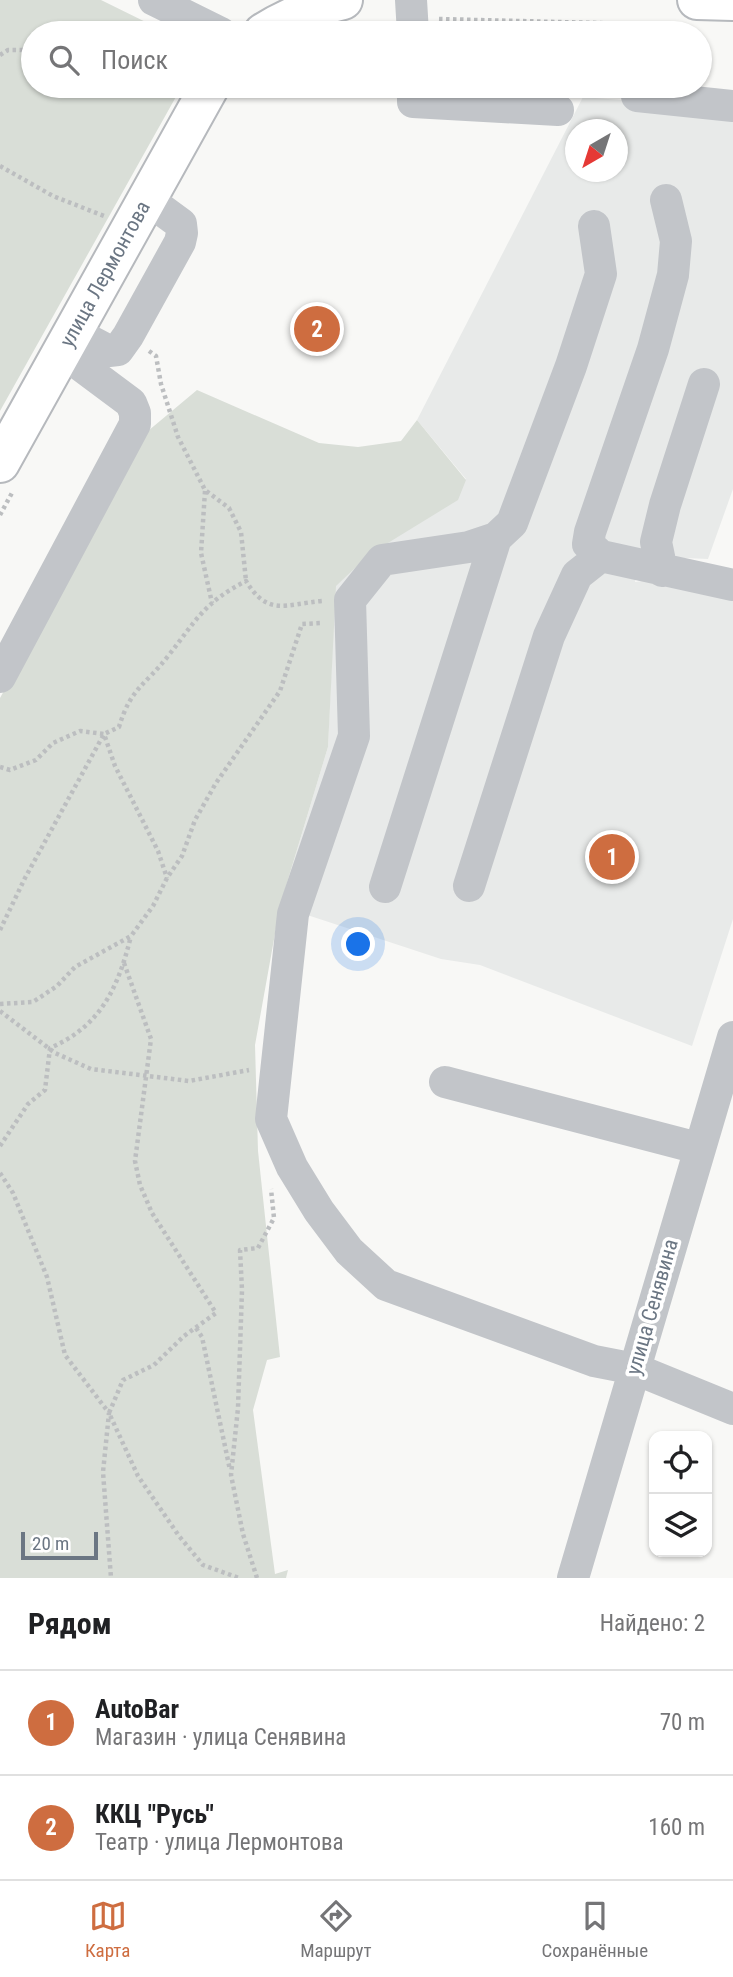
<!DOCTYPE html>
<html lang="ru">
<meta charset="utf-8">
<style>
body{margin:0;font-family:"Roboto Condensed",sans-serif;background:#f2f2f2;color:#202124}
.controls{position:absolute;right:21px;bottom:21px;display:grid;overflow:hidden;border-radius:14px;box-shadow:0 2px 5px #0004}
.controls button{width:63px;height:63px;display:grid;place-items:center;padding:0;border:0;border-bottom:2px solid #e0e0e0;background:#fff;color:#202124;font:35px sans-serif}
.compass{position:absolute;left:565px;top:119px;width:63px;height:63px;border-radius:50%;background:#fff;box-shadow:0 2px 5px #0004;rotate:219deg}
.scale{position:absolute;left:21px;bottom:18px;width:77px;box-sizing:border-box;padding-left:7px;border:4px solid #6b7683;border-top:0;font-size:19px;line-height:24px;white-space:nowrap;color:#6b7683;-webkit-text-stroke:5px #fff;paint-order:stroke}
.you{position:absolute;left:359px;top:945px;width:24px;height:24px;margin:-18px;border:5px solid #fff;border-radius:50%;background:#1a73e8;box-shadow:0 0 0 10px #1a73e833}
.badge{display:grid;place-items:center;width:46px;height:46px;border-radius:50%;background:#ce6d40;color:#fff;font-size:23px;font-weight:700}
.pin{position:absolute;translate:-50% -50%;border:4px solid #fff;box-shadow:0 2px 7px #0006}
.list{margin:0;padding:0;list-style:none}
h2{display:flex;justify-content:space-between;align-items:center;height:91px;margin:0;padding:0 28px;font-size:30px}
h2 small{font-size:23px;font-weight:400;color:#757577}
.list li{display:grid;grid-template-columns:46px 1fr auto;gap:21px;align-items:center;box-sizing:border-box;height:105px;padding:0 28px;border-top:2px solid #e0e0e0}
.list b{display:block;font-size:26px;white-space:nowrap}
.list p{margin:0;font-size:23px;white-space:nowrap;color:#757577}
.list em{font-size:23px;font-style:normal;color:#757577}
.icon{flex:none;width:38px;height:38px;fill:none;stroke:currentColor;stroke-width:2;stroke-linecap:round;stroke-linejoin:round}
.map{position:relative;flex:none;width:733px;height:1578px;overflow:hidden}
.search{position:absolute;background:#fff;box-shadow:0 2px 5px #0004;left:21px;right:21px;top:21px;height:77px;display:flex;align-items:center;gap:18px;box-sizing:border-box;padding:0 24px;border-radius:38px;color:#757577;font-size:26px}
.sheet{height:301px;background:#fff}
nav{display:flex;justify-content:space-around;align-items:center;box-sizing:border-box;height:98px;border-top:2px solid #e0e0e0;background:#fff;font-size:19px;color:#757577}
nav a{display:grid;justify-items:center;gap:4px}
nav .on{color:#ce6d40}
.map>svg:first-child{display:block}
.built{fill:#e8eae9;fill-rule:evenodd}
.green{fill:#d9ded7}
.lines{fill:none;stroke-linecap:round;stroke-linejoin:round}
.major-casing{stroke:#b6b9bd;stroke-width:42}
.path{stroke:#bcbec0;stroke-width:4.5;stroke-dasharray:3.5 3.5;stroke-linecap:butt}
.minor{stroke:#c2c5c9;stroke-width:32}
.major{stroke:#fff;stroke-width:38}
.labels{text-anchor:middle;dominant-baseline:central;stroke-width:7;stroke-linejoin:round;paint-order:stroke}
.street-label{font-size:21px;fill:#6b7683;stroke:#fff}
</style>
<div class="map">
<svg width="733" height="1578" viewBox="0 0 733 1578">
<rect width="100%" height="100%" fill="#f8f8f6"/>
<path class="built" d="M583,97L733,109V489L708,559L639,556L635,582L665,578L733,598V919L692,1046L480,965L441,959L280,906L328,747L335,586L370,554L466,479L417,420ZM576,130H618V172H576Z"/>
<path class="green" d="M0,0H101L168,33H33V86H182L0,411Z
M197,390L319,443L358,447L401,441L417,420L466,480L458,500L370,554L336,586L328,747L280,906L255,1045L258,1151L280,1357L267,1360L253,1410L275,1574L288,1570L286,1578H0V698L148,431Z"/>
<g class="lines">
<defs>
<path id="major" d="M697,0L733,1
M263,33C288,17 314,7 343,0
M0,463L210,86"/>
</defs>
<use href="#major" class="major-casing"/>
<path class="path" d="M439,19L678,25
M0,55L8,50H33
M0,166L53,196L104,216
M149,351L156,356L161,384L178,437L205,490L229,508L241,532L246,581
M205,491L201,553L212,603
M0,515L13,491
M0,767L10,770L36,760L53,743L80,731L104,734L115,766L158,851L167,878
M0,930L25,878L104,734L119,727C131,687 145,686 168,656C196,621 203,603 246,581C268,617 285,604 322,601
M124,963L151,1039L135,1161L140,1185L152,1213L216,1313L184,1336L154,1365L123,1380L109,1413L138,1476L179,1536L203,1565L239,1578
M0,1004L33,1002L57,986L75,967L131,936L153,906L167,878L182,856L195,820L216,783L280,691L302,624L322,623
M0,1011L55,1053L91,1069L189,1081L249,1070
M0,1146L28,1104L45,1090L50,1048C101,1026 118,988 131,936
M0,1173L13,1193L47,1277L65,1355L109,1413L103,1472L111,1578
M196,1328L202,1337L230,1470
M257,1578L243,1534L231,1475L238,1408L242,1290L240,1250L258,1248L274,1218L271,1189"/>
<path class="minor" d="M154,0L221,33
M411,0L413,33
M413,86V102L558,110
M637,96L733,106
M666,200L676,241L673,275L653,349L590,532L588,544L601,556L733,585
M594,226L601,274L571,366L512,523L496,538L469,547L382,560L350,600L354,736L293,914L271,1119L292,1167L319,1211L349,1251L386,1285L594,1361L635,1369L733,1409
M73,332L109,351L118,350L128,336L180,242L182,233L181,224L147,199
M662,571L656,542L665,505L704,384
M0,677L135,424V413L131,403L80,365L64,348
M469,886L549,636L577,575L601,556
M385,887L496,538
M445,1082L698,1148
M573,1578L733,1037"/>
<use href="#major" class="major"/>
</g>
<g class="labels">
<g class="street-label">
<text transform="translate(105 274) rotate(-61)">улица Лермонтова</text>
<text transform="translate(652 1307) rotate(-74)">улица Сенявина</text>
</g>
</g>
</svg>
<div class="controls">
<button><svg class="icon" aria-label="locate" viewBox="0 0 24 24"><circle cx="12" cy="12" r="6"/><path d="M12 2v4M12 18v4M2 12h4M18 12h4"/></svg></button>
<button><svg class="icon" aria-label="layers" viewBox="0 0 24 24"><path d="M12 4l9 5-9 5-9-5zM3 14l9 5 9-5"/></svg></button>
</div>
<svg class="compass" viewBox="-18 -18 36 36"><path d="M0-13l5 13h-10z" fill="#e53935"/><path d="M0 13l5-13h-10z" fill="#757577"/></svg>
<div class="scale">20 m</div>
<div class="you"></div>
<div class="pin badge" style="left:612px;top:857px">1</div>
<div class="pin badge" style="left:317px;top:329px">2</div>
<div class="search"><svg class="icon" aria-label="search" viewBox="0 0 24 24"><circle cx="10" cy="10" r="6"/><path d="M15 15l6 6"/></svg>Поиск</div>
</div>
<section class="sheet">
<h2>Рядом<small>Найдено: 2</small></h2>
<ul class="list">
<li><span class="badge">1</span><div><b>AutoBar</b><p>Магазин · улица Сенявина</p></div><em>70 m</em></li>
<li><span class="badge">2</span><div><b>ККЦ &quot;Русь&quot;</b><p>Театр · улица Лермонтова</p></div><em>160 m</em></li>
</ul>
</section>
<nav>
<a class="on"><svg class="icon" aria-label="map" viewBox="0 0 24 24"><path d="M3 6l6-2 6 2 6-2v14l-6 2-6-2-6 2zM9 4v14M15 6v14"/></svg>Карта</a>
<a><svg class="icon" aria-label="directions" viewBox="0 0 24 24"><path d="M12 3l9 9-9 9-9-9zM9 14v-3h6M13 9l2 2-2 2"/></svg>Маршрут</a>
<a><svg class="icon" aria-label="saved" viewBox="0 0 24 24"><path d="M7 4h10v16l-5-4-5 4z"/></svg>Сохранённые</a>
</nav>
